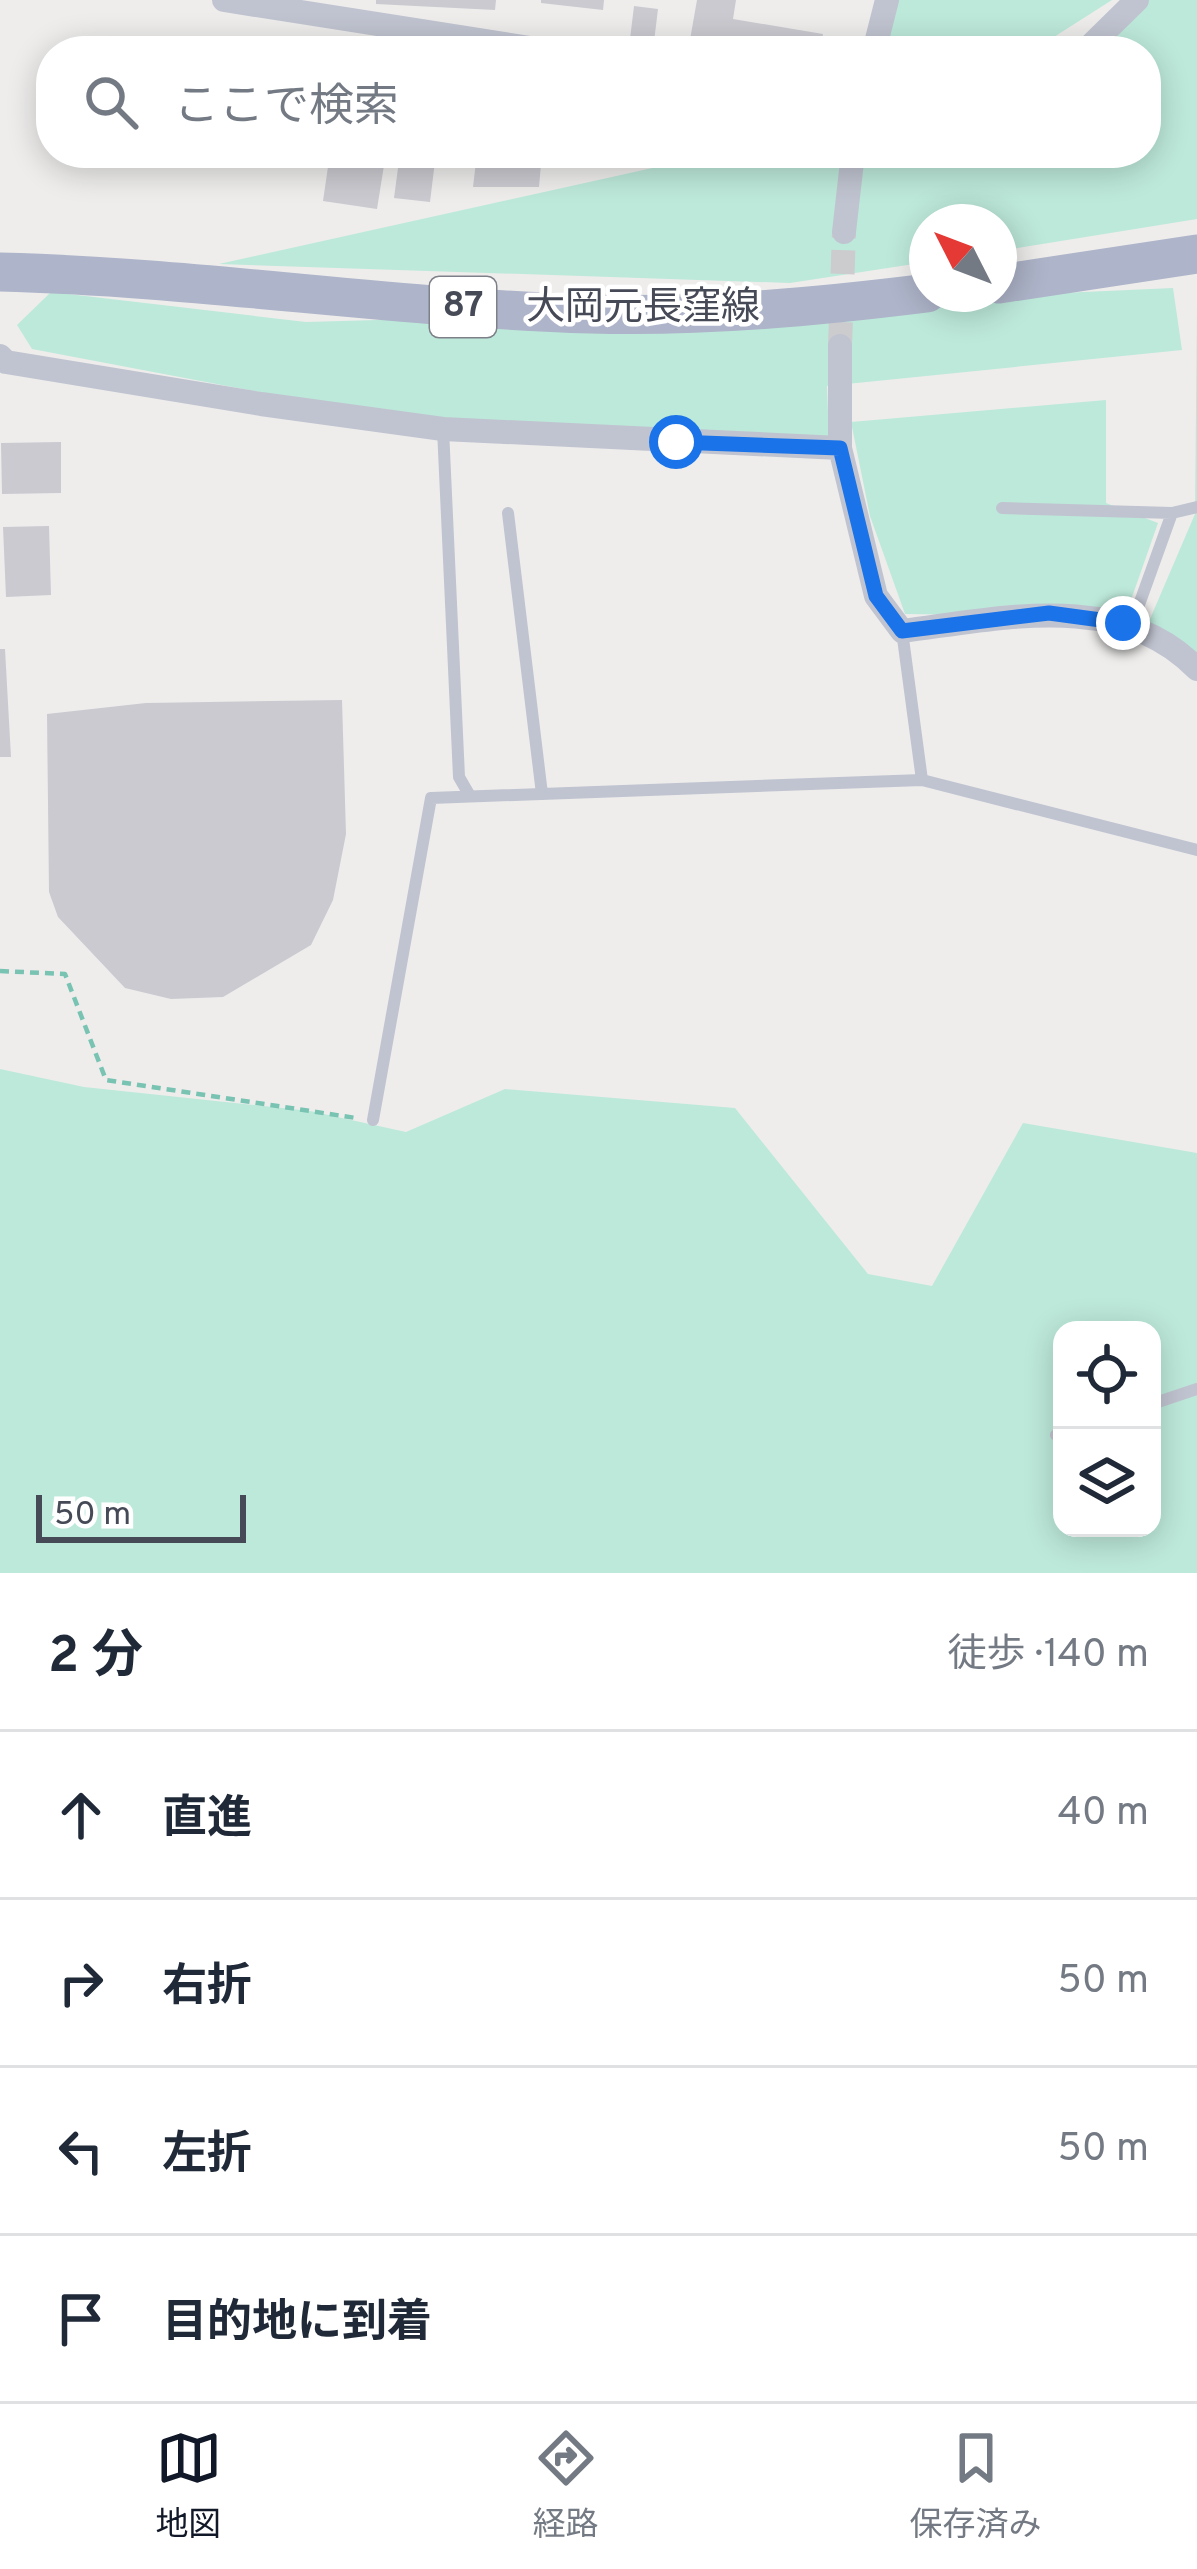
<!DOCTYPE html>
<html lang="ja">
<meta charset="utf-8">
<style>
body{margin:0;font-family:Overpass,"Noto Sans JP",sans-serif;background:#f6f6f7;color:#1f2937}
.controls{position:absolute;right:36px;bottom:36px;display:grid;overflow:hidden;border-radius:24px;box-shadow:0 6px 30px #0003}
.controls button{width:108px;height:108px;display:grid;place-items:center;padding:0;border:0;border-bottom:3px solid #e0e1e3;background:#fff;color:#1f2937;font:60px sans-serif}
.compass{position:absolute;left:909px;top:204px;width:108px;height:108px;border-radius:50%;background:#fff;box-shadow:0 6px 30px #0003;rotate:312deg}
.scale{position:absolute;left:36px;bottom:30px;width:210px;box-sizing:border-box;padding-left:12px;border:6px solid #464a57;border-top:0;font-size:33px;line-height:42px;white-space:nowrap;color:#464a57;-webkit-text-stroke:9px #fff;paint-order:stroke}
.stop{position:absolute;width:36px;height:36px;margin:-27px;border:9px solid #1a73e8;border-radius:50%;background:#fff}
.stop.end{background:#1a73e8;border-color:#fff;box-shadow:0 3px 12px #0008}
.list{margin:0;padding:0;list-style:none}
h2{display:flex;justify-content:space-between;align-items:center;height:156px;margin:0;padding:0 48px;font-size:51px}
h2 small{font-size:39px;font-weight:400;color:#747a83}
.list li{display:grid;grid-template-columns:78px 1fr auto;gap:36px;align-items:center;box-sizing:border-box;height:168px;padding:0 48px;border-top:3px solid #e0e1e3}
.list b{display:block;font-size:45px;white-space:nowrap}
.list em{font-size:39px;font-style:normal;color:#747a83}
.icon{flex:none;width:66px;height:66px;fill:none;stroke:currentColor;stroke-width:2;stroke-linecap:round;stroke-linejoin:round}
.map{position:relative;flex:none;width:1197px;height:1573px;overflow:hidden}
.search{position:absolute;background:#fff;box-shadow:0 6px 30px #0003;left:36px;right:36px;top:36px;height:132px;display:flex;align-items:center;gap:30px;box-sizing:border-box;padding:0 42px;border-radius:48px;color:#747a83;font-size:45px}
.sheet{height:828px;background:#fff}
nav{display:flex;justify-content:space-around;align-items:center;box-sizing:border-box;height:168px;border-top:3px solid #e0e1e3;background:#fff;font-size:33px;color:#747a83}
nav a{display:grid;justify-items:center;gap:6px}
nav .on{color:#111827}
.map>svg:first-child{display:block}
.green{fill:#bde9da;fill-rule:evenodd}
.building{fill:#cacad0}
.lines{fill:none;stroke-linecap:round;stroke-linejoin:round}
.minor-tunnel{stroke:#ccccce;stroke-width:24;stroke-dasharray:24 12;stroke-linecap:butt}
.path{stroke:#79c3b3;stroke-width:4.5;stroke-dasharray:9 6;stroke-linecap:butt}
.service{stroke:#c0c4d0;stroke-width:12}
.minor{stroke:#c0c4d0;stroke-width:24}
.primary{stroke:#aeb4c9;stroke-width:39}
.route{stroke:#1a73e8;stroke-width:15}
.labels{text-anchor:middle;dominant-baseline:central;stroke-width:9;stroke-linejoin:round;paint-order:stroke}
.shield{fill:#fff;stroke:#7e8089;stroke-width:3}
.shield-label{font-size:36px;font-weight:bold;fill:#464a57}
.street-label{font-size:39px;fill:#464a57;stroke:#fff}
</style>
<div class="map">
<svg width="1197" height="1573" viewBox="0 0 1197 1573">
<rect width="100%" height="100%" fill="#eeedec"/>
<path class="green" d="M887,0H1112L1032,51H880Z
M1143,0H1197V219L999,251V222H927V262L790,283L219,264L720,153H1146V51H1091Z
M1173,288L1182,350L827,386L829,438L454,429L32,349L17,325L51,292L306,322L593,314Z
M1197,305V674L1144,633L1195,514Z
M1106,400V503L1158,523L1125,617L905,614L870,516L851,422Z
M0,1069L84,1087L310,1111L406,1132L505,1089L735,1108L868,1274L932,1286L1023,1123L1197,1153V1573H0ZM1062,1330H1152V1528H1062Z"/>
<path class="building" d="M376,0H496L495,10L376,4Z
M541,0H604L603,10L541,3Z
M697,0H736L733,19L823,34L820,51H688Z
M634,6L658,9L654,42L630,39Z
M330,153H386L377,209L323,201Z
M400,153H436L430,202L394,198Z
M477,153H542L539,187H473Z
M61,442V493L2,494L1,443Z
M49,526L51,595L6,597L3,527Z
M0,649H5L11,757H0Z
M342,700L346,834L333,900L311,945L223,997L171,999L125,988L58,917L49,892L47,714L146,703Z"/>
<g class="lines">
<path class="minor-tunnel" d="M840,346L844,232"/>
<path class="path" d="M0,971L65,974L106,1080L356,1118"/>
<path class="service" d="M443,429L459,777L470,796
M1002,508L1172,513L1131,627
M508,513L542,794
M1172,513L1197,507
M922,780L1197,850
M373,1120L431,798L922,780L902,631
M1152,1404L1197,1389
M1056,1435L1062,1433"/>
<path class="minor" d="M224,0L549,51
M874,51L887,0
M1085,51L1137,0
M844,232L853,153
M840,346V448L876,596L902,631C999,619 1120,589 1197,669
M0,356L6,362L261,404L443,429L840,448"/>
<path class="primary" d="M0,272C197,277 393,308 591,314C704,317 815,307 927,293
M999,284L1197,254"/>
</g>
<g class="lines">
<path class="route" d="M676,442L840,448L876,596L902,631L1049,613L1123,623"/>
</g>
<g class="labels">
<rect class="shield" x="430" y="277" width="66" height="60" rx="9"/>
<g class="shield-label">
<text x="463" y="307">87</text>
</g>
<g class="street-label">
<text x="643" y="309">大岡元長窪線</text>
</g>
</g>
</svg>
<div class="controls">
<button><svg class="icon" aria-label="locate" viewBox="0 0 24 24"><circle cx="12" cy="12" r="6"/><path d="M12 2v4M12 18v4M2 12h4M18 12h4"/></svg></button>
<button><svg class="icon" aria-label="layers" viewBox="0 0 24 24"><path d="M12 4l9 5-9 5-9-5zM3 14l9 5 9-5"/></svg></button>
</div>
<svg class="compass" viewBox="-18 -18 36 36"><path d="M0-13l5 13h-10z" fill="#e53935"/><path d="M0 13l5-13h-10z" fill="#747a83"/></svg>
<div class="scale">50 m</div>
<div class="stop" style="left:676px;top:442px"></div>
<div class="stop end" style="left:1123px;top:623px"></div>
<div class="search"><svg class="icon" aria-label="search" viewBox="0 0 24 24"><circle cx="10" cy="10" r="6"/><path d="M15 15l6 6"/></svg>ここで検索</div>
</div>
<section class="sheet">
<h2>2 分<small>徒歩 · 140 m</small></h2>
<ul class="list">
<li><svg class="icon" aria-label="ahead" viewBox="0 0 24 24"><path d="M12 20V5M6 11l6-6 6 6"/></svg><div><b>直進</b></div><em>40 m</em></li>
<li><svg class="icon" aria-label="right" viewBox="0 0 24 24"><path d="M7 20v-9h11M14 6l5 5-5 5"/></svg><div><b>右折</b></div><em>50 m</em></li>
<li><svg class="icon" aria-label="left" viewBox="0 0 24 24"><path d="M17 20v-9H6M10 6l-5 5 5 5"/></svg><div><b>左折</b></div><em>50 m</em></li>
<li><svg class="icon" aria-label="arrive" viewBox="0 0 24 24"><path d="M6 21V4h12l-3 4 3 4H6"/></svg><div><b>目的地に到着</b></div></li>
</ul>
</section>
<nav>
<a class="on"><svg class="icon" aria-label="map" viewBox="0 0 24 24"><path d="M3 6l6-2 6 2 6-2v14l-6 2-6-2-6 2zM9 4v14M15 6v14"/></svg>地図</a>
<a><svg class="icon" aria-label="directions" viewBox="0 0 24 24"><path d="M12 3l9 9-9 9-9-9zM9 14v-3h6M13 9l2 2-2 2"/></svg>経路</a>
<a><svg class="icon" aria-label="saved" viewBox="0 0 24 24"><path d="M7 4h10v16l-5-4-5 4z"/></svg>保存済み</a>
</nav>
